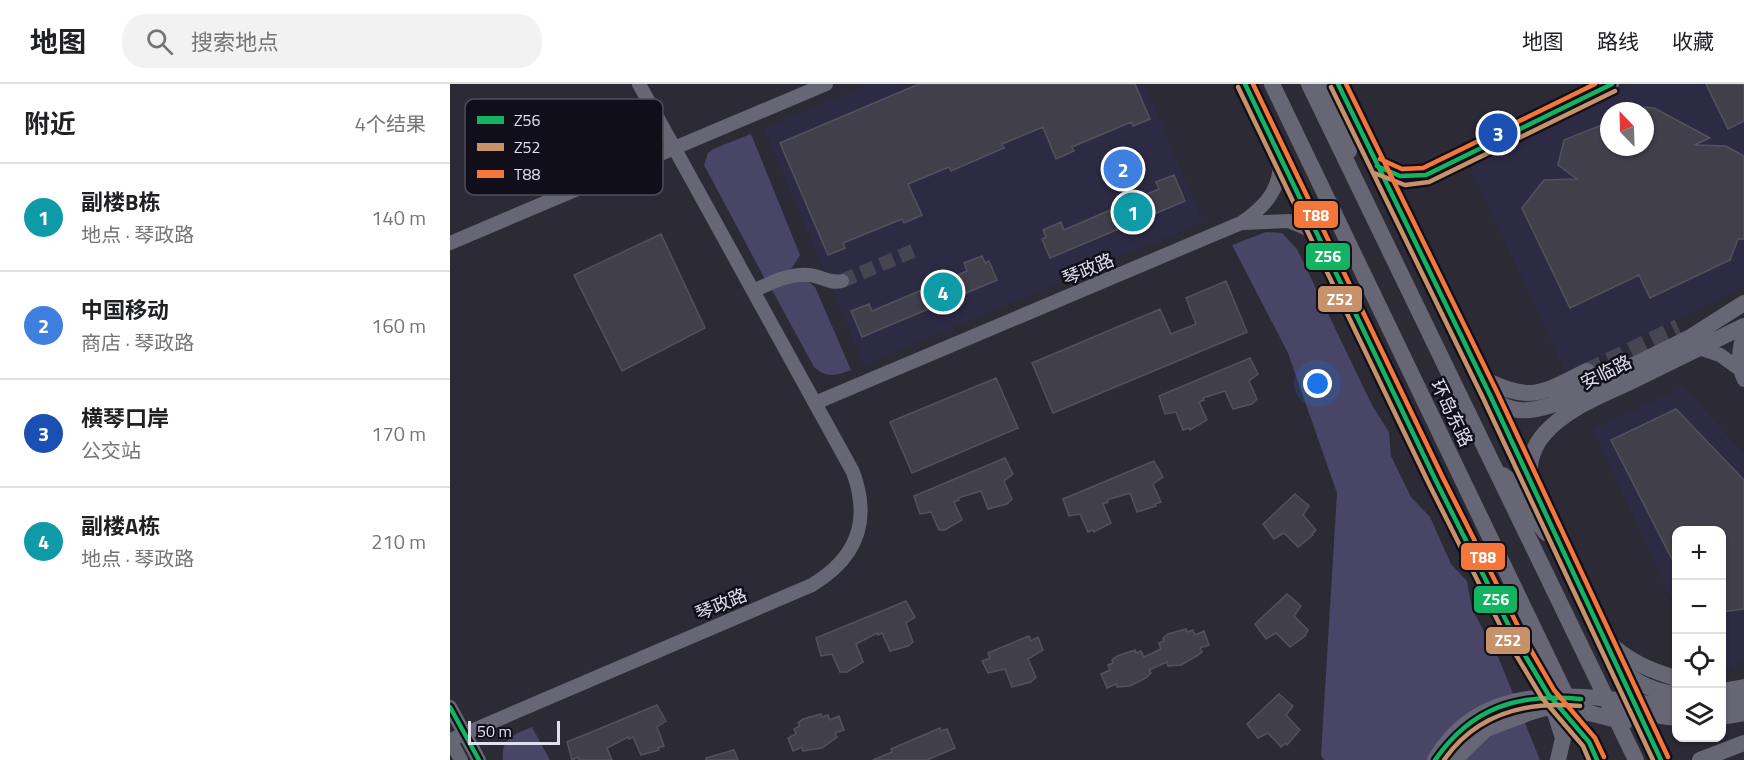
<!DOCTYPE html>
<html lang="zh">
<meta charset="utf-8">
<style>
body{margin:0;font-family:"Titillium Web","Noto Sans SC",sans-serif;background:#f2f2f2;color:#202124}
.controls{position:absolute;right:18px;bottom:18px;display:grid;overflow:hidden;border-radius:12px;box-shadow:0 2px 4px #0004}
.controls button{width:54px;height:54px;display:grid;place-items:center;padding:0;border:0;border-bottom:2px solid #e0e0e0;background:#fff;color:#202124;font:30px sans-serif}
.compass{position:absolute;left:1150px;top:18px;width:54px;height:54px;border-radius:50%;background:#fff;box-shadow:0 2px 4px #0004;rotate:337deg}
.scale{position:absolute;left:18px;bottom:15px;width:92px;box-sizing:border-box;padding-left:6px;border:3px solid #e0dfee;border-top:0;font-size:16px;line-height:21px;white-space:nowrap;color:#e0dfee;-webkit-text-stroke:4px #100f19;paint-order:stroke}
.you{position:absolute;left:868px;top:300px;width:21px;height:21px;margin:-15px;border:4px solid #fff;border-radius:50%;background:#1a73e8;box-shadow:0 0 0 9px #1a73e833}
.badge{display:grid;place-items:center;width:39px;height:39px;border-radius:50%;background:#db2777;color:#fff;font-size:20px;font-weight:700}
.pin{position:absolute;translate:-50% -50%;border:3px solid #fff;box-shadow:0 2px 6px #0006}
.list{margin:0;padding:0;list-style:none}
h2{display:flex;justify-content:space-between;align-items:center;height:78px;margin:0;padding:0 24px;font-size:26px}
h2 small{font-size:20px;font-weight:400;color:#757577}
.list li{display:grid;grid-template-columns:39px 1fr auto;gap:18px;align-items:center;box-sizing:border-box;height:108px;padding:0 24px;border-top:2px solid #e0e0e0}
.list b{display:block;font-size:22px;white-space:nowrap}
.list p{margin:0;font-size:20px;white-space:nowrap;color:#757577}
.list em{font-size:20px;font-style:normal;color:#757577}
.icon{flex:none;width:33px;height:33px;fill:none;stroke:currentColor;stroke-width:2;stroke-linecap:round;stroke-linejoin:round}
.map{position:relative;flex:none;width:1294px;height:676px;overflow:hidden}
header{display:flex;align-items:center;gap:36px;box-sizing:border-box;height:84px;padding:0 30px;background:#fff;border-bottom:2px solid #e0e0e0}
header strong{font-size:28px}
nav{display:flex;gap:33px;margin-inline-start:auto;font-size:21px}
.search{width:420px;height:54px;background:#f2f2f2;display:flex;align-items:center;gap:15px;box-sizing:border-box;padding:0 21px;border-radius:24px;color:#757577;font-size:22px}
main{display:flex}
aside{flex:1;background:#fff}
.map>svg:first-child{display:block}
.built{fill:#2d2b44;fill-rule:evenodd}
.green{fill:#484567}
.building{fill:#403f4a;stroke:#53525c;stroke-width:1.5}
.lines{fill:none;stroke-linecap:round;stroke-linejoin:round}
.minor-tunnel{stroke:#464551;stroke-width:14;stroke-dasharray:14 7;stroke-linecap:butt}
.major-tunnel{stroke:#464551;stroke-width:16;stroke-dasharray:16 8;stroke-linecap:butt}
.minor{stroke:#676675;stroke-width:14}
.major{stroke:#676675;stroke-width:16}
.major-bridge{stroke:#676675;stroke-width:16}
.bus-1-casing{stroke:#100f19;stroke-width:9}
.bus-2-casing{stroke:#100f19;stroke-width:9}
.bus-3-casing{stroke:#100f19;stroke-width:9}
.bus-1{stroke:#13b361;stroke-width:4.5}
.bus-2{stroke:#c7916a;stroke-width:4.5}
.bus-3{stroke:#f5763a;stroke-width:4.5}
.labels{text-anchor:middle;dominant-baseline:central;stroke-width:5;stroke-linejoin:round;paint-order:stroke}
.street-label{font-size:18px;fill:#e0dfee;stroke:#100f19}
.key{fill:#100f19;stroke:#4e4d59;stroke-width:1.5}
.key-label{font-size:16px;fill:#e0dfee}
.line-badge{stroke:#100f19;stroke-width:2}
.badge-label{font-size:16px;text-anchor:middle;font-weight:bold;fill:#fff}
</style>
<header>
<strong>地图</strong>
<div class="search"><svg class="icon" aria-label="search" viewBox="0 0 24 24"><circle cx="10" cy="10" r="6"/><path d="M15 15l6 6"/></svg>搜索地点</div>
<nav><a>地图</a><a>路线</a><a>收藏</a></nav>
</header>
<main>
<aside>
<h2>附近<small>4个结果</small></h2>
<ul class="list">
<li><span class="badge" style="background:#0f9aa8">1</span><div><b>副楼B栋</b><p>地点 · 琴政路</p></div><em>140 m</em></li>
<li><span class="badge" style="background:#3f7fe0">2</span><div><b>中国移动</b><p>商店 · 琴政路</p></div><em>160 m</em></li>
<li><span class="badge" style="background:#1a4fb4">3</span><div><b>横琴口岸</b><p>公交站</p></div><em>170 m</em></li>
<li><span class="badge" style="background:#0f9aa8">4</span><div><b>副楼A栋</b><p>地点 · 琴政路</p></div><em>210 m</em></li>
</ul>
</aside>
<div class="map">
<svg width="1294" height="676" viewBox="0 0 1294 676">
<rect width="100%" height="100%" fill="#2b2a35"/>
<path class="built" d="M419,0H695L753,138L414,281L314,44Z
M1181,0H1294V203L1116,289L1017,76ZM1159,27H1195V63H1159Z
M1233,303L1294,369V578L1277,584L1272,579V446H1226V525L1143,345Z"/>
<path class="green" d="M301,50L350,171L342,184L315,195L254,81L258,69L263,65Z
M816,148L832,149L847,165L922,321L939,348L941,372L961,413L980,433L1001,480L1017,497L1022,525L1049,575L1090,676H874L871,671L887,409L838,269L782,161Z
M347,196H357L365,203L401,286C386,292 376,294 364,283L322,206Z
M82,643L100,676H53C50,655 65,650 82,643Z"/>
<path class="building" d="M469,0H685L700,35L683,42L681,38L622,63L624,67L606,75L593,43L552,60L554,64L501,87L499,83L458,100L472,131L454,139L452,135L393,159L395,164L378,171L330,59Z
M1256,0H1294V37L1278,45Z
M1195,23L1204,24L1260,54L1244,61L1276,62L1294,72V155H1288L1280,176L1200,214L1189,191L1120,224L1072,124L1094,96L1127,95L1108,81L1114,56L1159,38V63H1195Z
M724,91L735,117L600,174L592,155L596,153L593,146L611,138L614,146L709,105L706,98Z
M211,150L255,244L172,287L124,191Z
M532,172L535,179L539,177L547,196L412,253L401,227L419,220L422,227L517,187L514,179Z
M776,197L797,248L603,329L582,279L710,225L721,250L746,240L736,214Z
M800,274L808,290L799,297L807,315L802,320L783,325L775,307L753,314L754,316L749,318L757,336L740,346L739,344L733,346L726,328L715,330L709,312Z
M546,294L568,344L462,389L440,338Z
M1226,325L1294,396V525L1272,528V447H1227V485L1161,356Z
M555,374L563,390L554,397L562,415L557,420L538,425L531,407L508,414L509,416L504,418L512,436L495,446H489L481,428L470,430L464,412Z
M704,377L713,393L703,400L711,418L705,420L706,422L687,428L680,409L657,416L658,418L653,420L661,439L644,448L643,446L638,448L630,430L619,432L613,415Z
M845,410L859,422L853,431L866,446L862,450L863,451L848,463L834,449L824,455L813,440Z
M837,510L851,522L844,532L858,546L855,552L840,563L826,549L816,555L805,540Z
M456,517L465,533L456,539L463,558L458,562L440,567L432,549L428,551L427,549L406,560L413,578L397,588H390L382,570L371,572L366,554Z
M736,545L737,548L743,546L745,551L754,547L759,561L750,564L752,568L747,572L731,581L718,582L717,578L699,586L701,589L696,594L680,602L667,603L666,600L657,604L651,590L660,586L658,581L663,579L662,576L667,572L685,566L686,569L691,567L694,573L711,565L709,559L714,557L713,554L718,550Z
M579,552L581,557L588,553L593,566L578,575L586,593L581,598L562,603L555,585L538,589L532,577L540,574L538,569Z
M829,610L843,622L836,631L850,646L837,661L836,659L831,663L818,649L808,654L797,640Z
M207,621L216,637L207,643L214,662L208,664L209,666L191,671L183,653L179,655L178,653L157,664L162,676H129L128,673L122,676L117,658Z
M371,630L372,633L378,631L380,636L389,632L394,646L385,649L387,653L372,664L353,667L352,663L343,667L338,654L346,650L344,645L350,642L348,639L353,635Z
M490,644L491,647L497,645L505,664L477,676H423L442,668L441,665Z
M284,666L288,676H256V674Z"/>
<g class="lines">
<path class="minor-tunnel" d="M392,197L463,167"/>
<path class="major-tunnel" d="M1137,287L1228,243"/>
<path class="minor" d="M927,82C944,91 956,97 976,91L1162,0
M793,139L839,137L867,149
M0,159L376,0
M303,207C321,199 339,189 359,191C372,192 379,200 392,197
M1294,246C1289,264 1286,279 1294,296
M1249,264L1270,271L1288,284
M365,319L791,139C816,122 831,105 830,74
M0,623L29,676
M0,656L362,501C407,474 421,437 403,388L189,0
M0,656L11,676"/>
<path class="major" d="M795,0L986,397L1067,558L1109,623
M822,0L1147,676
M859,0L1186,676
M875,0L893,40L899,67
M888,0L1040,311L1211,676
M1031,294C1081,319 1090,310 1137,287
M1042,315C1062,330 1079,328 1102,321L1239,254L1294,219
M1053,391C1075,407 1079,429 1096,449
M1081,395C1077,379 1084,361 1095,349C1117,324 1153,311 1182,297C1219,279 1257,260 1294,242
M1157,557C1178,577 1199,586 1226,594
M1168,584C1186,599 1204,608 1226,610
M1272,607L1294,603
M1101,616L1113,654L1108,676
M1272,621L1294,615
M1272,633L1294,629
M1004,676L1036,645L1081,628
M1250,676L1294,659"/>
<path class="major-bridge" d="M1162,625L1226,634
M1103,627L1135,628L1175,638
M1081,628L1117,618
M985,676C1035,588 1143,614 1226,623"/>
<defs>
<path id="bus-1" d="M795,0L986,397L1067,558L1098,610L1139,658L1147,676
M888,0L1040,311L1211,676
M927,82L950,92L976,91L1162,0
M0,623L29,676
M985,676C1022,623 1068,609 1131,615"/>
<path id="bus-2" d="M788,3L979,400L1060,561L1092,614L1133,662L1139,676
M881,3L1033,314L1203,676
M924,89L955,101L979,98L1165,7
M994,676C1027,629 1076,617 1130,622"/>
<path id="bus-3" d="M803,0L993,394L1074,554L1104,606L1145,654L1154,673
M896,0L1047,308L1218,673
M930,75L952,85L973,84L1145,0"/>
</defs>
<use href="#bus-1" class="bus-1-casing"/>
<use href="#bus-2" class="bus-2-casing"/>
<use href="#bus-3" class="bus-3-casing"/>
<use href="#bus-1" class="bus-1"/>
<use href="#bus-2" class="bus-2"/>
<use href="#bus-3" class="bus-3"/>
</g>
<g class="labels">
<g class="street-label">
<text transform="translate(638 185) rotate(-23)">琴政路</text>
<text transform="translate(1156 288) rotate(-26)">安临路</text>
<text transform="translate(1002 329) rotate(64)">环岛东路</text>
<text transform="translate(271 520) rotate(-23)">琴政路</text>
</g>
</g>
<rect x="15" y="15" width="198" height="96" rx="9" class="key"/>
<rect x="27" y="32" width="27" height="8" fill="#13b361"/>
<rect x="27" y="59" width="27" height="8" fill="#c7916a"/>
<rect x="27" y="86" width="27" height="8" fill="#f5763a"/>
<g class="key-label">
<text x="64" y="42">Z56</text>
<text x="64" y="69">Z52</text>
<text x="64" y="96">T88</text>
</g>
<g class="line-badge">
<rect x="843" y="116" width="46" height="29" rx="6" fill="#f5763a"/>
<rect x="855" y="158" width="46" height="29" rx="6" fill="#13b361"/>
<rect x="867" y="201" width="46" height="28" rx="6" fill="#c7916a"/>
<rect x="1010" y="458" width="46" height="29" rx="6" fill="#f5763a"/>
<rect x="1023" y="501" width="45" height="29" rx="6" fill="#13b361"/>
<rect x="1035" y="542" width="46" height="29" rx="6" fill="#c7916a"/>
</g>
<g class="badge-label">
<text x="866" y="137">T88</text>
<text x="878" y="178">Z56</text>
<text x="890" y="221">Z52</text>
<text x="1033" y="479">T88</text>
<text x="1046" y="521">Z56</text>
<text x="1058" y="562">Z52</text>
</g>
</svg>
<div class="controls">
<button>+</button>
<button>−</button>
<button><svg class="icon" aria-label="locate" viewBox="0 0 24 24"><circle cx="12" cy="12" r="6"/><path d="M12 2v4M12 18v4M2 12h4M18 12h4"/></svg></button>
<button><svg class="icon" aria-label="layers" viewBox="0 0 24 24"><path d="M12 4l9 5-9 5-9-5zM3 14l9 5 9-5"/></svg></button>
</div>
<svg class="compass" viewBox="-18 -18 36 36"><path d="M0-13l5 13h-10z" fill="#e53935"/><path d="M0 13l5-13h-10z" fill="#757577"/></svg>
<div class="scale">50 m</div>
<div class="you"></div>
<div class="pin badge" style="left:683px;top:128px;background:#0f9aa8">1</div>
<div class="pin badge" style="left:673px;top:85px;background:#3f7fe0">2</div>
<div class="pin badge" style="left:1048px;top:49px;background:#1a4fb4">3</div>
<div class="pin badge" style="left:493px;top:208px;background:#0f9aa8">4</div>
</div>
</main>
